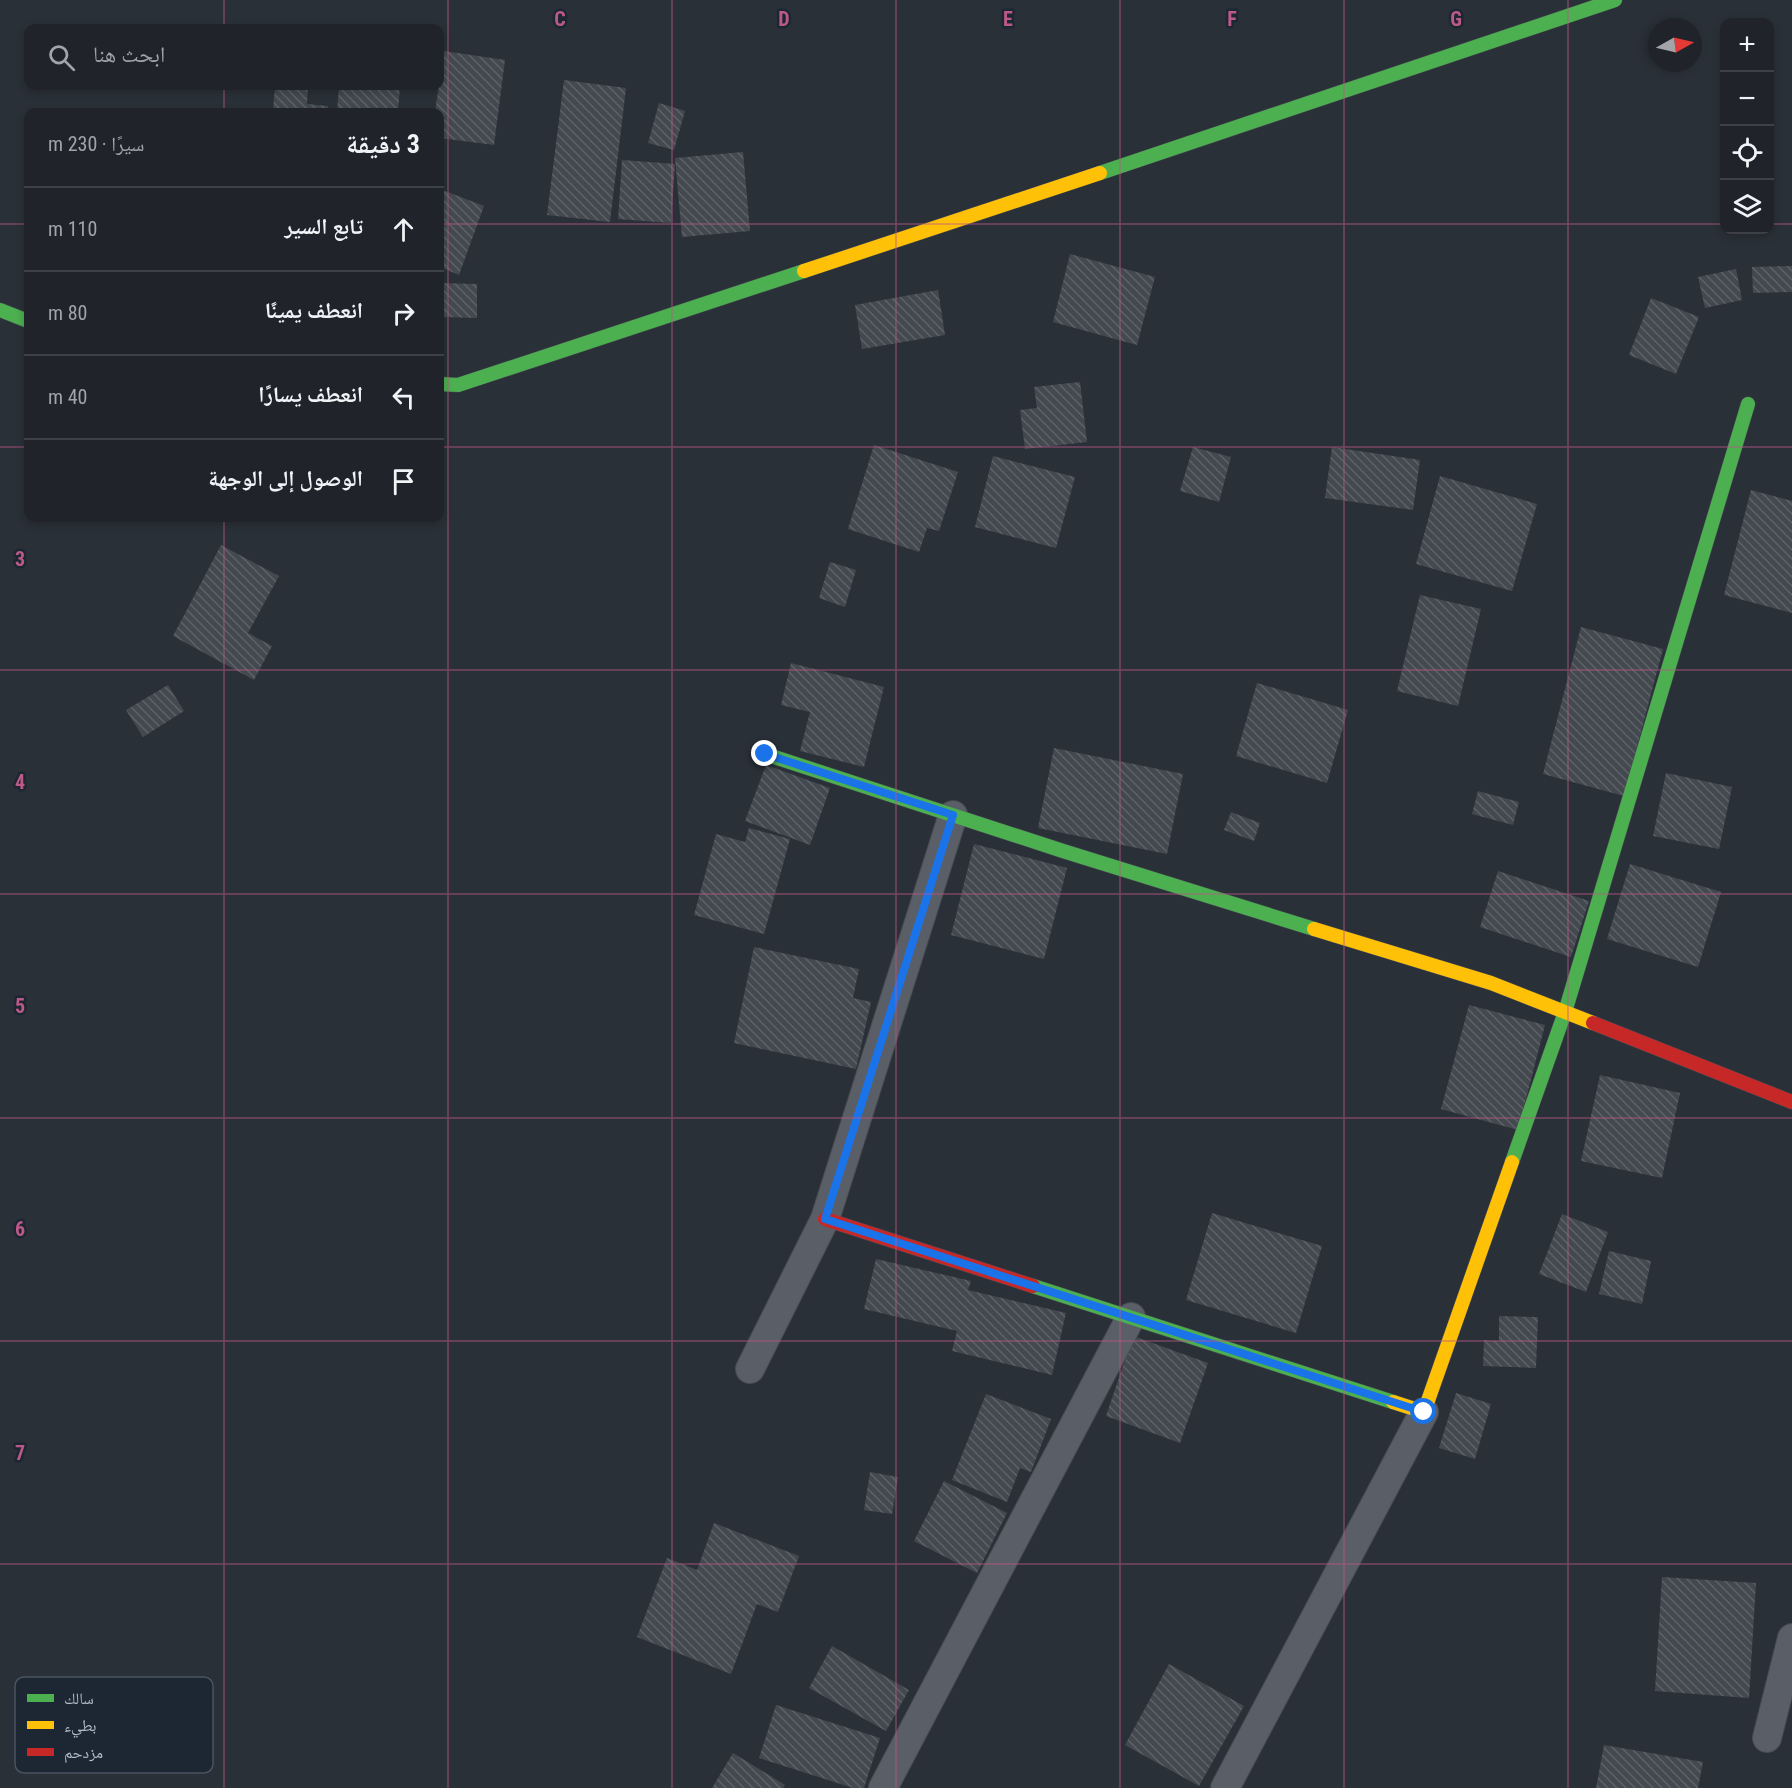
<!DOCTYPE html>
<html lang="ar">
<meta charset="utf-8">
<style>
body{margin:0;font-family:"Roboto Condensed","Noto Naskh Arabic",sans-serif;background:#282c32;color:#f1f3f6;direction:rtl}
.controls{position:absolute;right:18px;top:18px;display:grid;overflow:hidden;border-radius:12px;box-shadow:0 3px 9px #0003}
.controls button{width:54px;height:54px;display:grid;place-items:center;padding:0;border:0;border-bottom:2px solid #3d4147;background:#20242a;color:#f1f3f6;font:30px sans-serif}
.compass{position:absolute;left:1648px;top:18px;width:54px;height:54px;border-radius:50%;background:#20242a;box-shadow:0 3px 9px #0003;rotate:82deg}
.stop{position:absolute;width:18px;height:18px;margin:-14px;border:4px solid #1a73e8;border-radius:50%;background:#fff}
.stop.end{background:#1a73e8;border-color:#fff;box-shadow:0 2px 6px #0008}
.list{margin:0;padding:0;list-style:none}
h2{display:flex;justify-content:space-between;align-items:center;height:78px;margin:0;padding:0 24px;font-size:26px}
h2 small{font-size:20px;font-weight:400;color:#a2a4a8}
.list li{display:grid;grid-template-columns:39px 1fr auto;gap:18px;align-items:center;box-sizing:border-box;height:84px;padding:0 24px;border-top:2px solid #3d4147}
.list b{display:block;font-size:22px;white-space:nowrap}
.list em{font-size:20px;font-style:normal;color:#a2a4a8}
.icon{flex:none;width:33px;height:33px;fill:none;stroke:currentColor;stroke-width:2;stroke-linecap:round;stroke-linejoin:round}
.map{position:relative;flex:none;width:1792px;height:1788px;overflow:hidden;direction:ltr}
.search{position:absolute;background:#20242a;box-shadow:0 3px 9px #0003;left:24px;top:24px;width:420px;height:66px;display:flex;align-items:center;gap:15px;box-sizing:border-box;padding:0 21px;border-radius:12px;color:#a2a4a8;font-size:22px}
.panel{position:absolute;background:#20242a;box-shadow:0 3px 9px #0003;left:24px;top:108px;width:420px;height:414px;border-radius:12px;direction:rtl}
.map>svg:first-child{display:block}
.building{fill:url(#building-back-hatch)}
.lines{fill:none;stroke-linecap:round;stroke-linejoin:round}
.street-casing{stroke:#484c53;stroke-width:30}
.fast-casing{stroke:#484c53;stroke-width:15}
.slow-casing{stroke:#484c53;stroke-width:15}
.jam-casing{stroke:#484c53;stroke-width:15}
.street{stroke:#5a5e66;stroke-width:28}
.fast{stroke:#4caf50;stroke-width:14}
.slow{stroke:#ffc107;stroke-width:14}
.jam{stroke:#c62828;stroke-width:14}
.route{stroke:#1a73e8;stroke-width:8}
.grid{fill:none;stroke:#bc5a87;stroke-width:1.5;stroke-opacity:0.55}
.key{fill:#1d2633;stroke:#4a5360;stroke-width:1.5}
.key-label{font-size:16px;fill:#b4bcc9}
.grid-label{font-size:20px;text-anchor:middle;font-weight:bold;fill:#bc5a87;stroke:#1d2633;stroke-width:5;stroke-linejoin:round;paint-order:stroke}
</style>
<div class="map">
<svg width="1792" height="1788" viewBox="0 0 1792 1788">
<defs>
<pattern id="building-back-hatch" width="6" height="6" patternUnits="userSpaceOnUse" patternTransform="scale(1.5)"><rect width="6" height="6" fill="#444950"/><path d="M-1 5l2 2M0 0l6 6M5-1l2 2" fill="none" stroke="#5d6168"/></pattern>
</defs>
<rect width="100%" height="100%" fill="#2a3038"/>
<path class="building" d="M444,51L505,60L494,145L440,138V112H435Z
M564,80L626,88L610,222L547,215Z
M275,86H308L307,104L328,106V112L273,111Z
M339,86H400L398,112H337Z
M659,103L685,111L674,150L648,143Z
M743,152L750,231L682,237L675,158Z
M622,160L675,164L671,223L618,219Z
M440,189L484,206L459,275L440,267Z
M1070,254L1155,277L1137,345L1053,322Z
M1792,266V292L1753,293L1752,267Z
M1736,269L1742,300L1705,308L1698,277Z
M440,283L477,284V318L440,317Z
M938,290L945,335L862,349L855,305Z
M1651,298L1699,317L1676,374L1629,355Z
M1080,382L1087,442L1025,449L1020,410L1037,408L1034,387Z
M874,445L958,472L939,531L927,528L919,552L848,529Z
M1193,447L1231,457L1219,502L1180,491Z
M1332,447L1420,460L1413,510L1325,498Z
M993,456L1075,477L1056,548L975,527Z
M1440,476L1537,504L1512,591L1416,564Z
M1751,490L1792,501V613L1724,595Z
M221,545L279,576L248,633L272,646L254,680L173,636Z
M830,562L856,570L845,607L819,598Z
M1420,595L1481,609L1458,706L1397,691Z
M1581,627L1663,649L1624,796L1543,774Z
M791,663L884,687L864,767L800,751L810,712L781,705Z
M1257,683L1348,710L1327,783L1236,756Z
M168,685L184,711L143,737L126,710Z
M1054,748L1183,774L1167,854L1038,828Z
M766,765L830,788L810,845L745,821Z
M1666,773L1732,787L1719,849L1653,836Z
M1478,791L1519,802L1513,825L1472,814Z
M1231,812L1260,823L1254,841L1224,830Z
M749,828L790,839L764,934L694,915L716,834L745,842Z
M974,844L1067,868L1044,959L951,935Z
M1630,864L1721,892L1698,967L1607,939Z
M1498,871L1589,901L1571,957L1480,927Z
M754,947L859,969L853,998L871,1002L856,1069L734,1043Z
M1469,1005L1545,1025L1518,1130L1441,1109Z
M1600,1075L1680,1093L1662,1178L1581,1161Z
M1212,1213L1322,1246L1296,1333L1186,1300Z
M1562,1214L1608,1232L1586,1292L1539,1274Z
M1609,1251L1651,1261L1642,1304L1599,1294Z
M876,1259L971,1281L968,1290L1066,1313L1052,1375L952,1351L957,1331L864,1309Z
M1499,1316L1538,1317L1536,1368L1483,1366L1484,1340L1499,1341Z
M1133,1336L1208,1363L1180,1443L1106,1416Z
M1456,1393L1491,1404L1475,1459L1439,1448Z
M986,1394L1051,1419L1031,1472L1020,1468L1007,1502L952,1480Z
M870,1472L898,1477L892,1514L864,1510Z
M944,1481L1007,1513L977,1573L914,1541Z
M714,1523L799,1556L778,1612L757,1604L731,1674L637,1637L667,1558L697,1570Z
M1662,1577L1756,1583L1749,1698L1655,1691Z
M832,1646L909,1690L886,1731L809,1688Z
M1169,1664L1244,1706L1199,1786L1125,1745Z
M776,1705L880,1738L864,1788H853L759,1758Z
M1604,1745L1703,1762L1698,1788H1596Z
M733,1753L785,1785L783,1788H712Z"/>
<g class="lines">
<defs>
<path id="street" d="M750,1369L825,1219L953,815
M1767,1738L1792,1638
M883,1788L1131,1317
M1225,1788L1424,1412"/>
<path id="fast" d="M1100,173L1615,0
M0,310L28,321
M440,384L458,385L804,271
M765,754L1063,851L1314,929
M1512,1162L1565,1012L1748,404
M1033,1286L1393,1402"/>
<path id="slow" d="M804,271L1100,173
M1314,929L1491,983L1593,1023
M1393,1402L1424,1412L1512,1162"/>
<path id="jam" d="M1593,1023L1792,1102
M825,1219L1033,1286"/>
</defs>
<use href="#street" class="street-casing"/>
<use href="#fast" class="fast-casing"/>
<use href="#slow" class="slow-casing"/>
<use href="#jam" class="jam-casing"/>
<use href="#street" class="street"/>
<use href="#fast" class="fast"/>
<use href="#slow" class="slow"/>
<use href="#jam" class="jam"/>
</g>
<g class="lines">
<path class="route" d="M765,754L953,815L825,1219L1424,1412"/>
</g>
<path class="grid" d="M224,0V28M448,0V1788M672,0V1788M896,0V1788M1120,0V1788M1344,0V1788M1568,0V1788M224,86V112M0,224H28M440,224H1724M1770,224H1792M0,447H28M440,447H1792M224,518V1788M0,670H1792M0,894H1792M0,1118H1792M0,1341H1792M0,1564H1792"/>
<rect x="15" y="1677" width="198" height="96" rx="9" class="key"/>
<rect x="27" y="1694" width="27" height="8" fill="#4caf50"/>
<rect x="27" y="1721" width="27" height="8" fill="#ffc107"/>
<rect x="27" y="1748" width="27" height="8" fill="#c62828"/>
<g class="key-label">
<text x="64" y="1704">سالك</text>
<text x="64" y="1731">بطيء</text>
<text x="64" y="1758">مزدحم</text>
</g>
<g class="grid-label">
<text x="560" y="26">C</text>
<text x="784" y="26">D</text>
<text x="1008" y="26">E</text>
<text x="1232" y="26">F</text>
<text x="1456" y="26">G</text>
<text x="20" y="566">3</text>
<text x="20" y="789">4</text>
<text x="20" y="1013">5</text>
<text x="20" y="1236">6</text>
<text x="20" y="1460">7</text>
</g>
</svg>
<div class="controls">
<button>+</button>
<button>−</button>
<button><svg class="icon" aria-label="locate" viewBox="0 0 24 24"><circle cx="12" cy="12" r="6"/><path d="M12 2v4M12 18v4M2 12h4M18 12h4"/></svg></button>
<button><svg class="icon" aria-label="layers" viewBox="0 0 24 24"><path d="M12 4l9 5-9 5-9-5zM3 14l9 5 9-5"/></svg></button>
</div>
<svg class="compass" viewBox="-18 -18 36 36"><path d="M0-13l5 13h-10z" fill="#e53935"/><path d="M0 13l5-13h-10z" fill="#a2a4a8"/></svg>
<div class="stop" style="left:1424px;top:1412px"></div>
<div class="stop end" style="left:765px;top:754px"></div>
<div class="search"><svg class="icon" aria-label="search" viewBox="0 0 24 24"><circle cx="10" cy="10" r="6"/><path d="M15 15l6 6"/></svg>ابحث هنا</div>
<section class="panel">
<h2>3 دقيقة<small>سيرًا · 230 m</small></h2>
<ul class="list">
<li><svg class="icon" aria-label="ahead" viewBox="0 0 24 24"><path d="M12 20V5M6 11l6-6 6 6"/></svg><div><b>تابع السير</b></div><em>110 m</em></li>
<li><svg class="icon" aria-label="right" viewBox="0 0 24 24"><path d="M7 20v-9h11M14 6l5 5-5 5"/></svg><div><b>انعطف يمينًا</b></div><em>80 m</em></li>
<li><svg class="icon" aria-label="left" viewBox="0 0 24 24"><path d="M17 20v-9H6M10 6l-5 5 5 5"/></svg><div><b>انعطف يسارًا</b></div><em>40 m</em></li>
<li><svg class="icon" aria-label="arrive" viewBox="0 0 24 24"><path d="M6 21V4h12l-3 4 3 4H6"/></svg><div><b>الوصول إلى الوجهة</b></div></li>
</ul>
</section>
</div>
